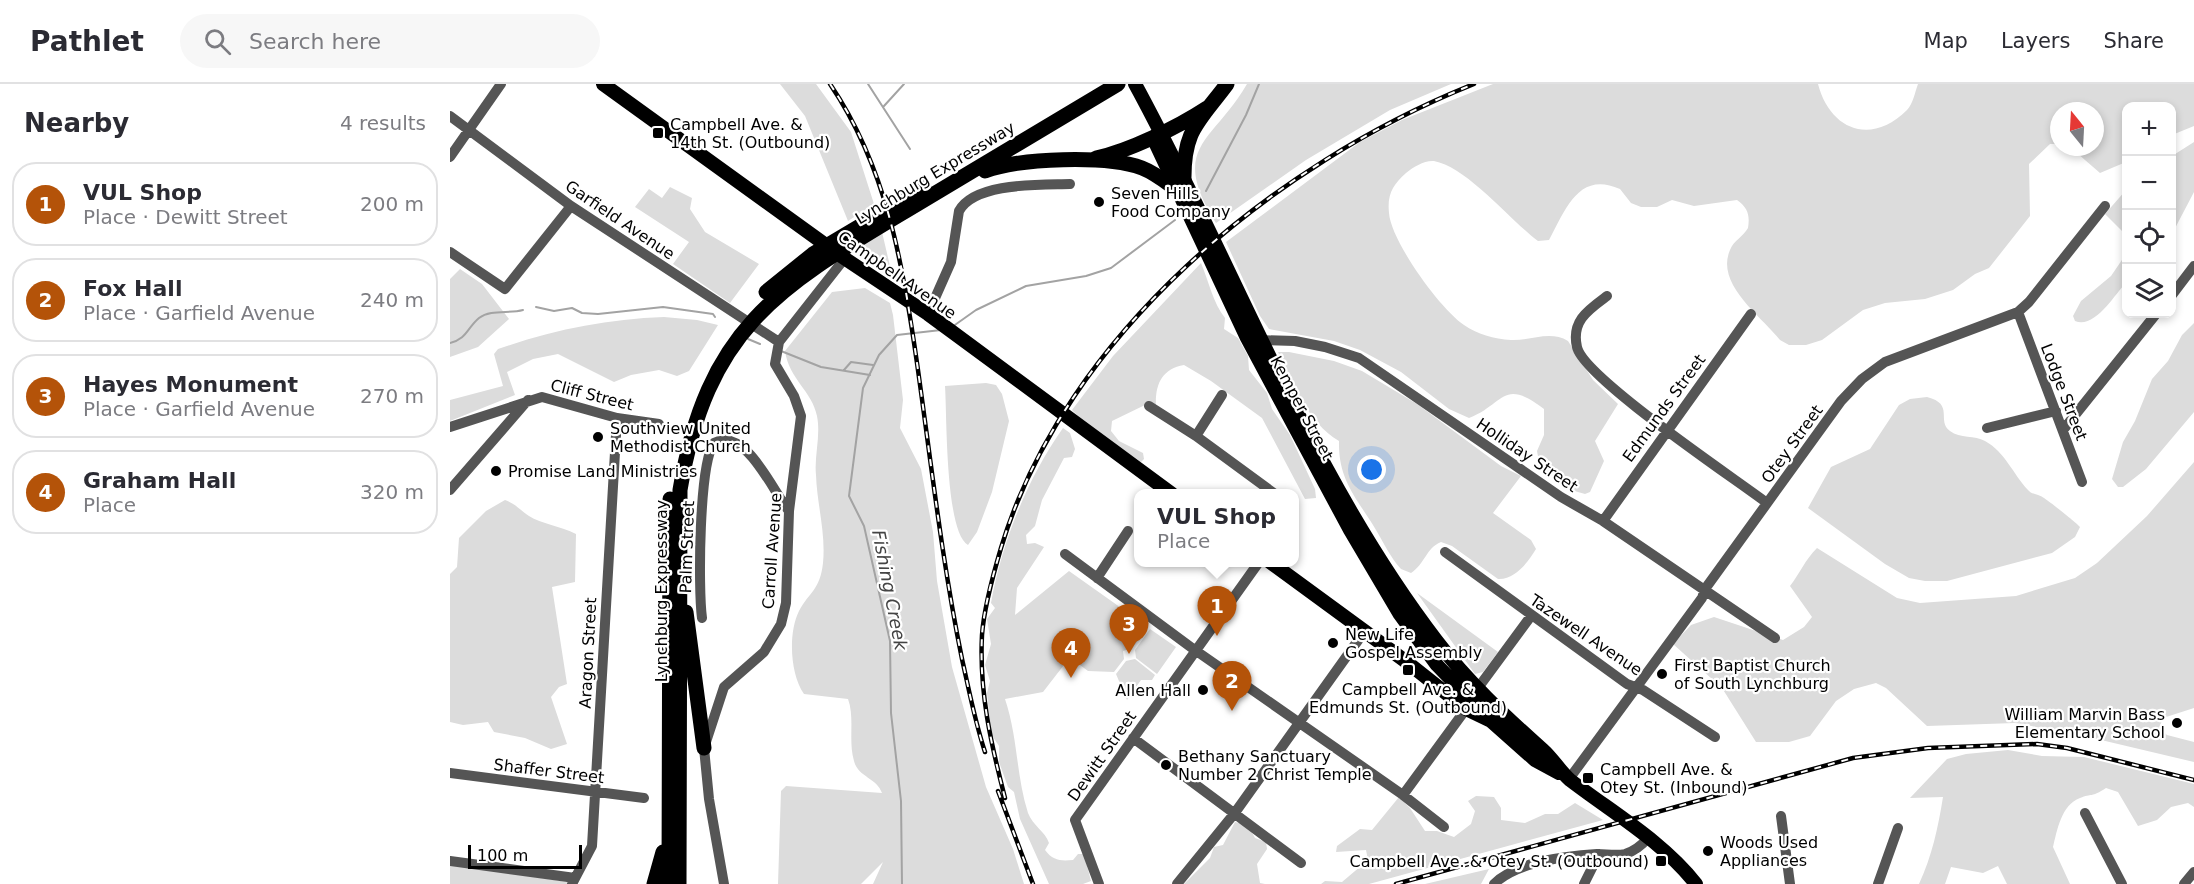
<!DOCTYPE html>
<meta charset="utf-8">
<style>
body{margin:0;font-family:"DejaVu Sans",sans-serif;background:#f7f7f7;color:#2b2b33}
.controls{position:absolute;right:18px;top:18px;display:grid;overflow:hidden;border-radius:12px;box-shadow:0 3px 9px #0003}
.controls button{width:54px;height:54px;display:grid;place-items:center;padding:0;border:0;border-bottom:2px solid #e1e1e2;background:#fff;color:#2b2b33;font:30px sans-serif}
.compass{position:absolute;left:1600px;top:18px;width:54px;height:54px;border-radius:50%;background:#fff;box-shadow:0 3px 9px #0003;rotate:342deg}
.scale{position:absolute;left:18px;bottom:15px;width:114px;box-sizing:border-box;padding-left:6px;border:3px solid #000;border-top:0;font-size:16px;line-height:21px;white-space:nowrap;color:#000;-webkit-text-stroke:4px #fff;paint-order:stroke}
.you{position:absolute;left:922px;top:386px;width:21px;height:21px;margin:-15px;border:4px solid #fff;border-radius:50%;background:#1a73e8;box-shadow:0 0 0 9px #1a73e833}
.badge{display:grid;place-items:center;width:39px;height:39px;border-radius:50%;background:#b45309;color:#fff;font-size:20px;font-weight:700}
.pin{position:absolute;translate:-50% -50px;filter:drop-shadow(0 2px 3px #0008)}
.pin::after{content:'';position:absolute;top:32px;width:21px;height:18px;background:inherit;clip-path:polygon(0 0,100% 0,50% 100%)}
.popup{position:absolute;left:684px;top:405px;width:165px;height:78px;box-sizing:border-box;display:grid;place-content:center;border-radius:12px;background:#fff;filter:drop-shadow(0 2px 4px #0005);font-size:20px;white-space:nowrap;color:#7c7c81}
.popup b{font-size:22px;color:#2b2b33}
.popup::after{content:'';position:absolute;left:50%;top:100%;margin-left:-12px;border:12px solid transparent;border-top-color:#fff}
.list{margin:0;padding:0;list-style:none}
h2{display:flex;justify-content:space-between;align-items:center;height:78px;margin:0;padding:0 24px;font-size:26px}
h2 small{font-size:20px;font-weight:400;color:#7c7c81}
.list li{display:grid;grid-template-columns:39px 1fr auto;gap:18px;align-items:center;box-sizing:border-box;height:84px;margin:0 12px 12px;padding:0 12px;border:2px solid #e1e1e2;border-radius:24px}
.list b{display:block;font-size:22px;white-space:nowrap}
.list p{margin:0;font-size:20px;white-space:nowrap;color:#7c7c81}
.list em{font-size:20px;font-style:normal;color:#7c7c81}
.icon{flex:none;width:33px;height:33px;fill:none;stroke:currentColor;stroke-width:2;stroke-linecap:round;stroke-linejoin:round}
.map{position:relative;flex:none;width:1744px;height:800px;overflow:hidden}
header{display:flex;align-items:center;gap:36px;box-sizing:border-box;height:84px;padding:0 30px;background:#fff;border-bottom:2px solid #e1e1e2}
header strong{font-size:28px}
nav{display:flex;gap:33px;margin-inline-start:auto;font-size:21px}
.search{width:420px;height:54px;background:#f7f7f7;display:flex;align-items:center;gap:15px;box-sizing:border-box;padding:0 21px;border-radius:33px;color:#7c7c81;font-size:22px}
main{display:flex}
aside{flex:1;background:#fff}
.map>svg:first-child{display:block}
.green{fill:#dcdcdc}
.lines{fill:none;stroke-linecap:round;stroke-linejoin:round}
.stream{stroke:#a3a3a3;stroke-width:2}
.minor{stroke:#555;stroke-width:10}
.major{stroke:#000;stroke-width:14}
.highway{stroke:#000;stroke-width:15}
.rail-casing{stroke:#000;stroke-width:4.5}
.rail{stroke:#fff;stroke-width:2;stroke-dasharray:7;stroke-linecap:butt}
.poi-dot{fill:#000;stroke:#fff;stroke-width:2}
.labels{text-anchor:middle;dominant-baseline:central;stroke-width:4.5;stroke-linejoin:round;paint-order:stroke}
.poi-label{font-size:16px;fill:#000;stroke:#fff;text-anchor:start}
.street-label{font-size:16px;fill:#000;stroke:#fff}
.water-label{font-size:18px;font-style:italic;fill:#444;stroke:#fff}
</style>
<header>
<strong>Pathlet</strong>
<div class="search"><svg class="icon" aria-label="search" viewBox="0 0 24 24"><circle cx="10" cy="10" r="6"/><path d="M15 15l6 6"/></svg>Search here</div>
<nav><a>Map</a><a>Layers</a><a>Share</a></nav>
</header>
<main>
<aside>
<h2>Nearby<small>4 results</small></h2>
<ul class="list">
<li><span class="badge">1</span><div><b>VUL Shop</b><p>Place · Dewitt Street</p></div><em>200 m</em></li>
<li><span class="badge">2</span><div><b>Fox Hall</b><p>Place · Garfield Avenue</p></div><em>240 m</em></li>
<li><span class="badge">3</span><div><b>Hayes Monument</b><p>Place · Garfield Avenue</p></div><em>270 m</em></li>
<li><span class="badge">4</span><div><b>Graham Hall</b><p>Place</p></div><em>320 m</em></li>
</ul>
</aside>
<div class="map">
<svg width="1744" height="800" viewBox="0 0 1744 800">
<rect width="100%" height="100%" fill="#fff"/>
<path class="green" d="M330,0H366L401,48L424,120L398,137L355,32Z
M797,0H1001L940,26L856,76L766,139C718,62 763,59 797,0Z
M1043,0H1368C1380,46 1421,62 1457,26C1463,20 1465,8 1468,0H1744V42L1722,51V22H1676V78L1650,89L1620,63H1645V27H1609V60H1600L1579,80L1580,132L1539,184L1525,190L1503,206L1475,215L1435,219L1413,226L1372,256L1356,261H1339L1330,256C1311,232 1265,200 1280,166C1284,156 1293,153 1298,144C1300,131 1298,124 1287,116L1244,122L1222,116L1207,123H1191L1181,119L1170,105C1128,86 1115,127 1099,156L1088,157C1061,137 1017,83 984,77C975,76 963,83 956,89C943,101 937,110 939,129C941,157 990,225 1014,241C1027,250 1044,255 1061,256C1080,257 1100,246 1118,257L1143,296L1168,320L1145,357L1154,377L1140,408L1135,410L1121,406L1090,383L1087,367L1094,351V325C1052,293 1055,320 1019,334L999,325L951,288L910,266L884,257L819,245L810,232L776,158L910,58L952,36Z
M1744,58V108L1722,150V72Z
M220,103L242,114L240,125L255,148L309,180L280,219L223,180L239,158L185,123L199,105L212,114Z
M1676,106V151L1655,130Z
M432,148L443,195L417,178L406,161Z
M1676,170V199C1664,211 1645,245 1625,237L1623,232L1631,217L1661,192Z
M751,179C759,198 763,219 775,234L774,245L788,254L798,272L799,286L817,309L822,325L840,351L865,405L866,414L855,415L812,334L761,297L734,281C712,285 705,300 706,322L695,321L662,337L661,347L669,357L693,369L694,375L691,378L635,339L622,326L663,272Z
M10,185L32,200L59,235L28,263L0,273V195Z
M415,204L440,219L443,231L453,316L450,344L471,385L483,448L487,497L502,583L536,703L563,765L574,800H423L433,778L411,800H328L331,707L336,702L432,709C427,694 408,693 404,677C398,657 405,634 398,615L354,610C340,590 338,549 349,527C360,507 370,506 373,479C376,450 367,420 366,391C364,372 371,352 367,332C362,307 339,295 335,267L382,208Z
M214,233L247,236L268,241L239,287L227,292L209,286L181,291L164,298L108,270L83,275L57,288L65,311L0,337V316L53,302L44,270L48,265C103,246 156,235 214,233Z
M1744,239V328L1696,385L1673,403H1668L1662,395L1673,358L1685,337L1702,295L1718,277L1732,251Z
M828,268H839L884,277L912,287L967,320L1051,382L1071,392L1043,429L1081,456L1086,465C1078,478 1065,496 1048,495L1002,462L991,458C976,464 975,480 961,489L951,485C940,473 934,459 926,446C907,414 888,397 889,357C857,338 844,300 828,268Z
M536,299L546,301L552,310L559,337L542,408L527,448L518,461C495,448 497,331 495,302Z
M1477,313C1505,320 1486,337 1500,347C1510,355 1525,351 1535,357C1555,368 1563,390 1578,406C1582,411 1589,410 1594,414C1599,417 1628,440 1630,443L1625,453L1602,469L1497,497H1475L1459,494L1435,480L1358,424L1381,383L1420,365L1449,321L1460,315Z
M613,344L620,349L625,365L622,373L614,374L592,416L585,442L576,451L577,460L585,459L594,463L567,504L565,531L619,487L698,543L682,564L673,567L674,575L664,588L638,587L626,578L624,581L617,577L593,608L555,615C568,654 566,691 578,729C583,742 595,747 599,759L595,766C603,777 611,777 623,776L628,770H634L641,797L633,800H599L570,735L564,708L558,703L549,678V662L541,650L537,609L540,597L535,581L541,560L537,535L545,524L541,519C552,458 577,395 613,344Z
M1744,378V624L1713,634L1709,644L1717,651L1744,658V678L1630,651L1565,639L1477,642L1436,604L1426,599L1404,605L1386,617L1360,652L1339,658H1306L1272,604L1223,560L1241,541L1264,533L1333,556L1354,543L1362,533L1340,502C1350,489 1355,476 1367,464L1447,514L1470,519L1566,512L1625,494L1647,479L1697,432Z
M55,416C66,420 70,426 79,432C91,440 111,442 126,450L125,498L102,503L117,600L109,603L101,613L117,660L101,665L75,654L44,648L38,638L13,641L0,638V490L7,483L9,454L36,427Z
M967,509L1048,568L1033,588L1025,590Z
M700,545L726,563L707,590L686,574L685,566Z
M685,575L705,591L702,596H691L677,616L666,590L676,577Z
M1558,666L1592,672L1634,673L1744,700V723L1738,719L1721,723L1707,736L1688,742L1668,708L1656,704C1641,714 1642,709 1630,714C1611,721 1607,747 1603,763L1620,800H1557L1548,782L1533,789L1501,783L1495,800H1469C1482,772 1488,744 1493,713L1460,714L1497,675L1516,670Z
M1026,712L1044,713L1051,724V736L1075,739L1095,730H1108L1125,719L1153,736L919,800H871L875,797L892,798L918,776L916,766L886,768L887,762L910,745L922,746L949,713L960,724L975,747H987L1004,753L1021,740L1025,727L1018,717Z
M785,738L798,741L805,754L816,758L817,765L807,780L810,799L815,800H734L760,774L764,763L773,761Z
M0,780L117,798L118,800H0Z
M1039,785L1031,800H975Z"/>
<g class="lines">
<path class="stream" d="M418,0L460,65
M434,22L454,0
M756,107L796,31L809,0
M86,223L104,227L122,224L132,229L148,230L213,223L263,230L265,233
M502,243L526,226L576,202L636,192L661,184L725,136
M298,255L310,260
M0,259C17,255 17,244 29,234C41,225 59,230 73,226
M331,267L371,283L420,291
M394,286L401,278L423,281
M452,800L451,717L441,629L440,557L414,442L399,412L413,304L429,271L447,251L491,246"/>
<path class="minor" d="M0,32L121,122L329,258
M0,73L51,0
M0,168L55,205L121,122
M1722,211L1744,182
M1157,212C1138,226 1121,237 1127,263C1133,293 1284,394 1317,419
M1568,228L1632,398
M478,230L501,178L509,127C525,98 591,101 620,100
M806,256L845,257L875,263L909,274L1111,413L1153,437L1325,554
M699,322L746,352L825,410
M0,343L92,313L167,334L209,340
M1537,344L1606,327
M1613,346L1706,230
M746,352L772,311
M0,406L78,316
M1153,437L1301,230
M995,468L1177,600L1193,606L1265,653
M615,470L742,564L953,711L994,743
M647,494L678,447
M252,534C248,504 249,380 264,359C296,342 323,408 339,427
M1028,604L1081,532
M683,654L851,779
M0,689L194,714
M1119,695L1252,514L1255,505L1391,317L1412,295L1435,278L1568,228L1579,218L1655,122
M953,711L1016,625
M1635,729L1672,800
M1331,732L1340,800
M0,777L125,794
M122,800L142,762L167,334
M274,800L259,715L254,664L274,603L314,568L331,540L336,519L339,427L351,332L344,312L325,280L329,258L395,174
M649,800L625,736L809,478
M727,800L784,730L914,548
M1044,800C1067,777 1116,772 1147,770C1156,770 1167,772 1175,770C1185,767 1192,761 1198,754
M1134,800L1149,770
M1428,800L1448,744
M1734,800L1744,788"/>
<path class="major" d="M153,0L391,172L478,230L722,410
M685,0C786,185 857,387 986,556C1017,597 1055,632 1093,666C1103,675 1110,687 1120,696C1163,729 1212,757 1246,800
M705,58L797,254L900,446L949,529L987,581L1041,637
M820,478L958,579L1016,625L1041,637L1085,676L1109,689"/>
<path class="highway" d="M646,74C679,67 728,43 757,24
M535,87C570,74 656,71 692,84C705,89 716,98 727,106
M734,98C733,46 748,39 777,0
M316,208L363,170L474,104
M236,528L254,664
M204,800L213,768
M219,800L220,415
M229,800L230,406C258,238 334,200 469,119C535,79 602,40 668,0"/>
<defs>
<path id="rail" d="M380,0C437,84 453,181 467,279C481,378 492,477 512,575C519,606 525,638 535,668
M548,707L583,800
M555,714C541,660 529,608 532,551C534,523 543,491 551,464C615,251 824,80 1024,0
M946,800L1403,674L1478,664L1587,660L1617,664L1744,696"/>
</defs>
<use href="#rail" class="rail-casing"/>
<use href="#rail" class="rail"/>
</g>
<g class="poi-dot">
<rect x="202" y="43" width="12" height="12" rx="3"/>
<circle cx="649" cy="118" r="6"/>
<circle cx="148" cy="353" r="6"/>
<circle cx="46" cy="387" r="6"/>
<circle cx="883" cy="559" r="6"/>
<rect x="952" y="580" width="12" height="12" rx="3"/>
<circle cx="1212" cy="590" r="6"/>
<circle cx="753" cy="606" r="6"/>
<circle cx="1727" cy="639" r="6"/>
<circle cx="716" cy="681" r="6"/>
<rect x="1132" y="688" width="12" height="12" rx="3"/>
<circle cx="1258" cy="767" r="6"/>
<rect x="1205" y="771" width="12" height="12" rx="3"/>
</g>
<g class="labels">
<g class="poi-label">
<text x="220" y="40">Campbell Ave. &amp;<tspan x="220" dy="18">14th St. (Outbound)</tspan></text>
<text x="661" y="109">Seven Hills<tspan x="661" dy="18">Food Company</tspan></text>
<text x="160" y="344">Southview United<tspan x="160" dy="18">Methodist Church</tspan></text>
<text x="58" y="387">Promise Land Ministries</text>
<text x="895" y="550">New Life<tspan x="895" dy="18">Gospel Assembly</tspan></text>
<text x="1224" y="581">First Baptist Church<tspan x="1224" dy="18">of South Lynchburg</tspan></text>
<text x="958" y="605" text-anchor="middle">Campbell Ave. &amp;<tspan x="958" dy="18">Edmunds St. (Outbound)</tspan></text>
<text x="741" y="606" text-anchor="end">Allen Hall</text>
<text x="1715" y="630" text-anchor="end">William Marvin Bass<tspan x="1715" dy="18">Elementary School</tspan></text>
<text x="728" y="672">Bethany Sanctuary<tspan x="728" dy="18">Number 2 Christ Temple</tspan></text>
<text x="1150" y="685">Campbell Ave. &amp;<tspan x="1150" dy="18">Otey St. (Inbound)</tspan></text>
<text x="1270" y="758">Woods Used<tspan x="1270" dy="18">Appliances</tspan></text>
<text x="1199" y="777" text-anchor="end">Campbell Ave. &amp; Otey St. (Outbound)</text>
</g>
<g class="street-label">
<text transform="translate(485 89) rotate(-31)">Lynchburg Expressway</text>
<text transform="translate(170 136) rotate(34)">Garfield Avenue</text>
<text transform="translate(447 191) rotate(35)">Campbell Avenue</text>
<text transform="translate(1614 308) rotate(69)">Lodge Street</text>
<text transform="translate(142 311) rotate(14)">Cliff Street</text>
<text transform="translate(852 324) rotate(62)">Kemper Street</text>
<text transform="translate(1214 324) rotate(-54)">Edmunds Street</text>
<text transform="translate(1342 360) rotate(-54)">Otey Street</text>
<text transform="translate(1077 371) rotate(34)">Holliday Street</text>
<text transform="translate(237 463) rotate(-88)">Palm Street</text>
<text transform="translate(322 467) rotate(-86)">Carroll Avenue</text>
<text transform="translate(211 507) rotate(-90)">Lynchburg Expressway</text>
<text transform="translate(1136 551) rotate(34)">Tazewell Avenue</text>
<text transform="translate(138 569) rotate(-87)">Aragon Street</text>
<text transform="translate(652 672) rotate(-55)">Dewitt Street</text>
<text transform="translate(99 687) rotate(7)">Shaffer Street</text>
</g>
<g class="water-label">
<text transform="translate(440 506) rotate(79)">Fishing Creek</text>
</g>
</g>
</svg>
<div class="controls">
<button>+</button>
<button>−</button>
<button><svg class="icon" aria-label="locate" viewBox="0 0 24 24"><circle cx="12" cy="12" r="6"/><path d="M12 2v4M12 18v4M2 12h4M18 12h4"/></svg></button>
<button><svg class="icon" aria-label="layers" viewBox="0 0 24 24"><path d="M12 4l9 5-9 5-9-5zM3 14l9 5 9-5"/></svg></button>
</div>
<svg class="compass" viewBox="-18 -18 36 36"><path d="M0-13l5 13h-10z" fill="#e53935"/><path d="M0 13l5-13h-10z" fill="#7c7c81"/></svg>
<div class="scale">100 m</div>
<div class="you"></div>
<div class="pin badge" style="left:767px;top:552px">1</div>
<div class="popup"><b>VUL Shop</b>Place</div>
<div class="pin badge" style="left:782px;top:627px">2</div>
<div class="pin badge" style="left:679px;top:570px">3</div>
<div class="pin badge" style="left:621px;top:594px">4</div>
</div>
</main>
